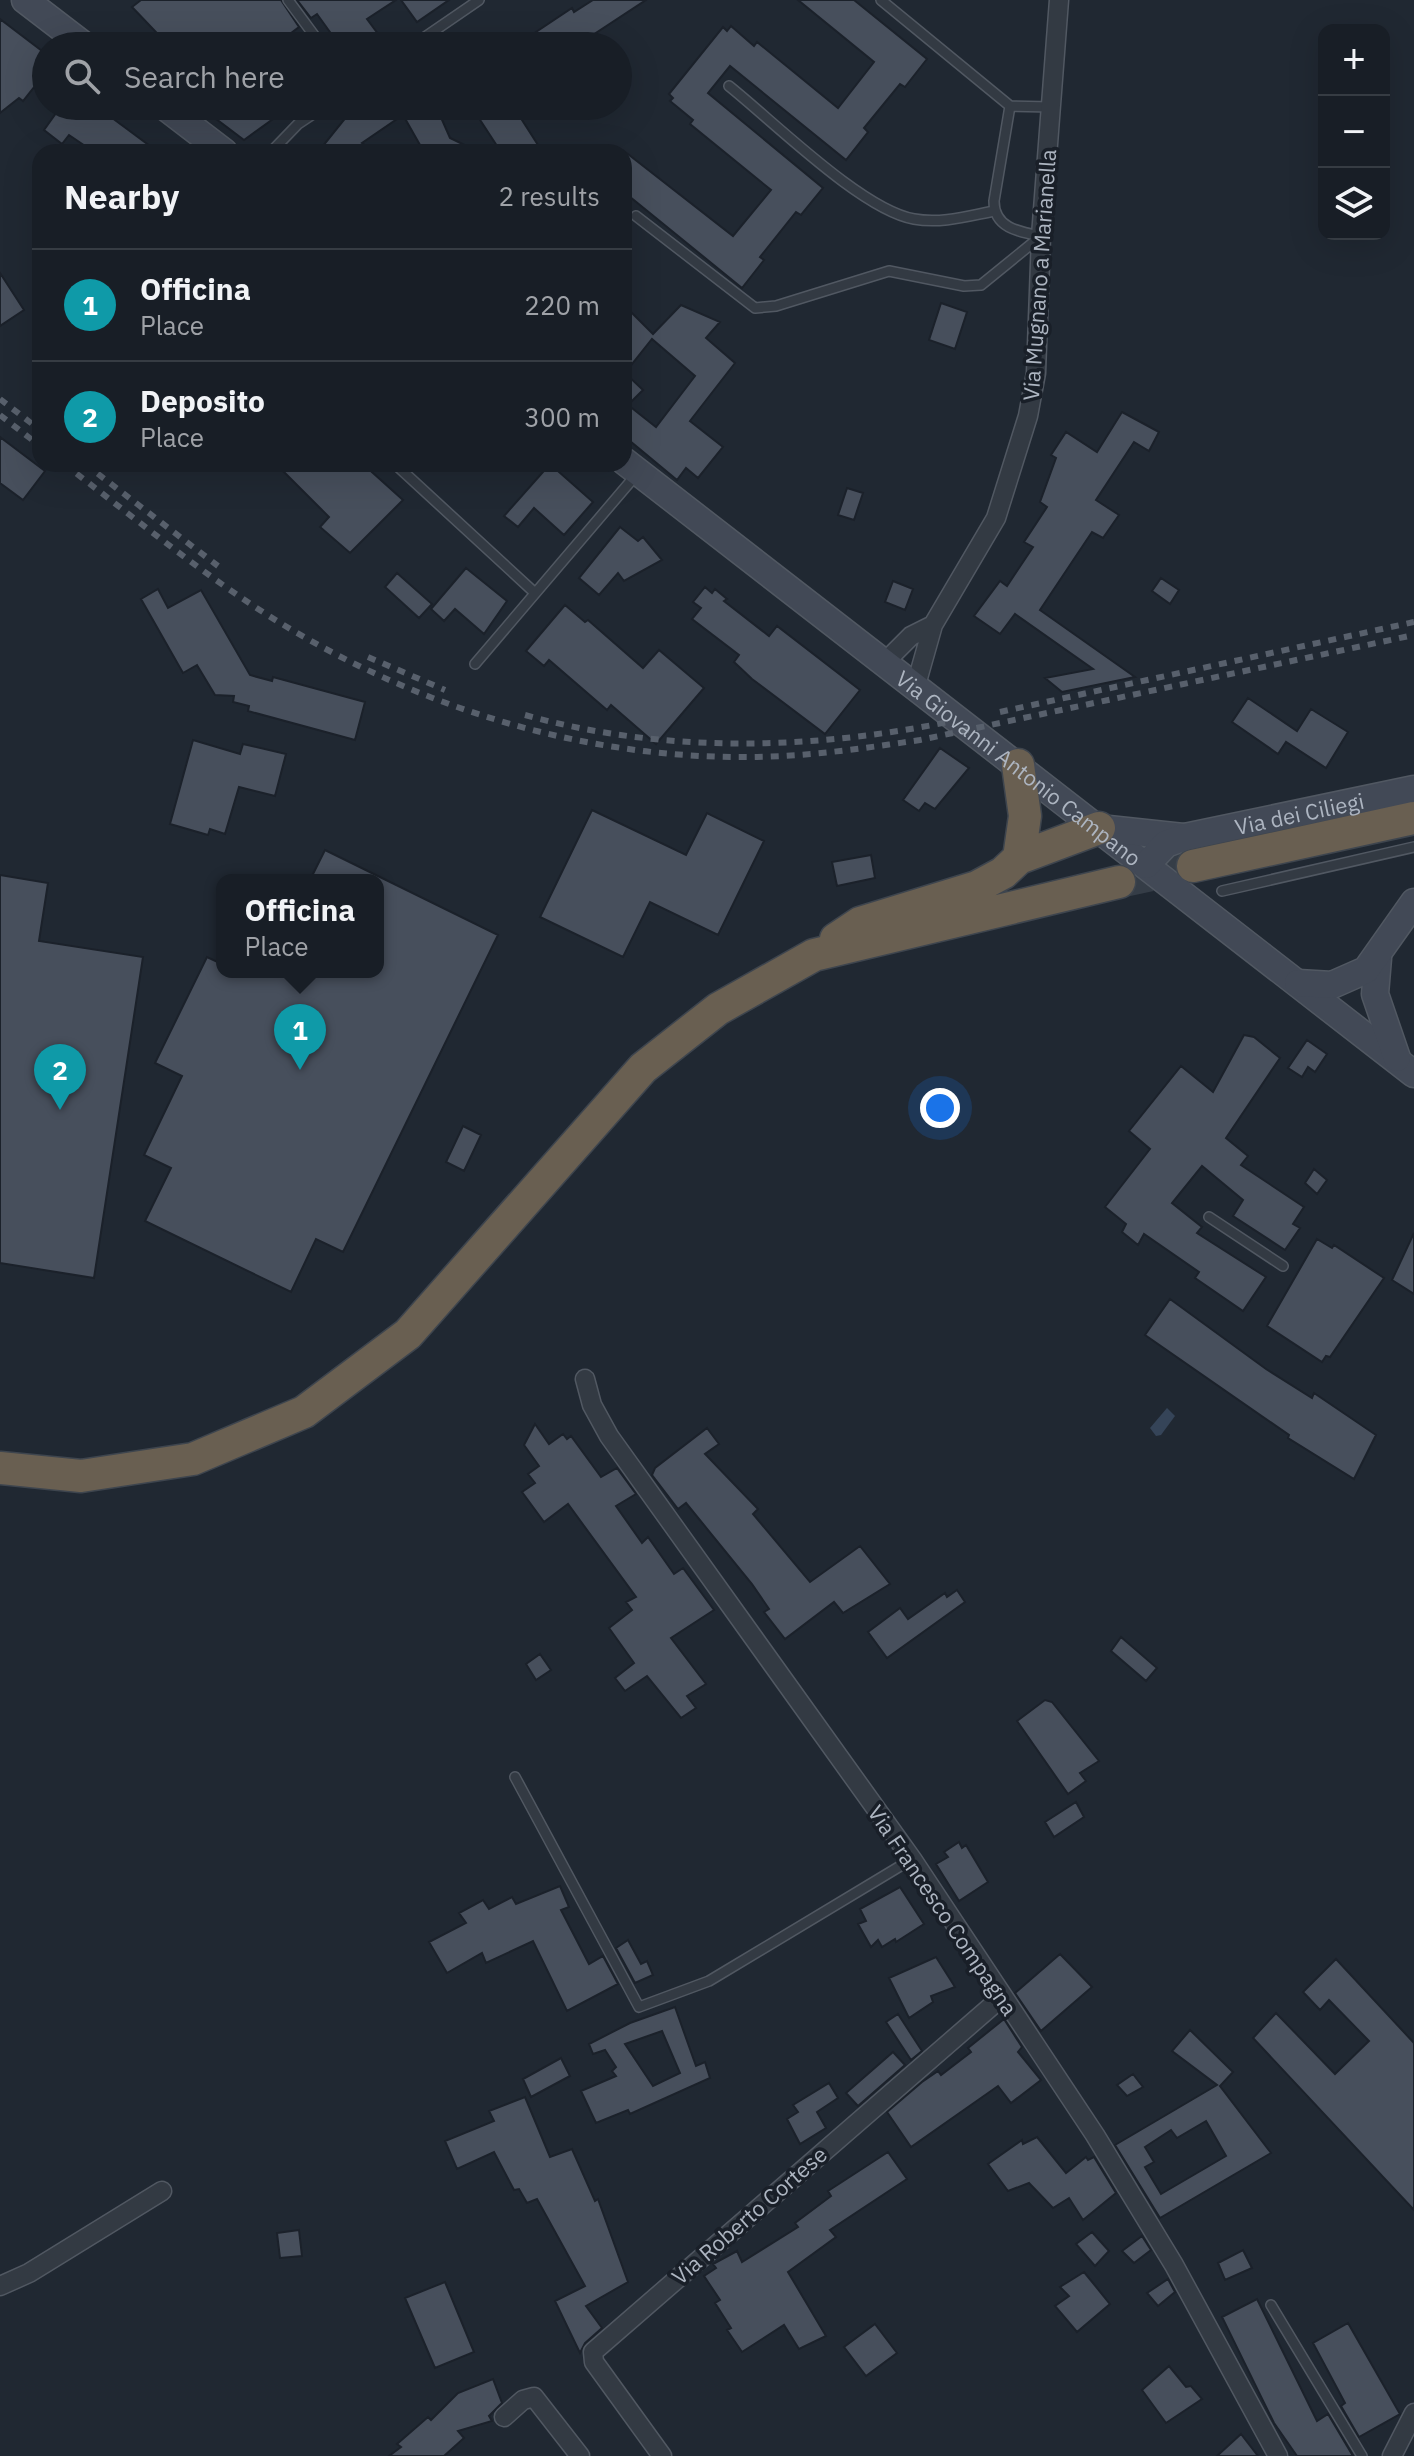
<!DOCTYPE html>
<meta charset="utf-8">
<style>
body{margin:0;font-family:"IBM Plex Sans",sans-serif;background:#21272e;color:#f1f3f6}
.controls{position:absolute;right:24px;top:24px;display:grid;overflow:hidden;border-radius:16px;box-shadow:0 8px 32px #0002}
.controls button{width:72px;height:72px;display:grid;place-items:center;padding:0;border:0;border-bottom:2px solid #363c43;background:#181e26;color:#f1f3f6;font:40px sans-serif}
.you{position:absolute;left:940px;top:1108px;width:28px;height:28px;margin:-20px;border:6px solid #fff;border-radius:50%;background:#1a73e8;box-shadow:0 0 0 12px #1a73e833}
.badge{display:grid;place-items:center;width:52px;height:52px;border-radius:50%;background:#87aeec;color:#fff;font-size:26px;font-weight:700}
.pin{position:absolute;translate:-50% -66px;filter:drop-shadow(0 2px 4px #0008)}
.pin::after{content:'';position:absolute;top:42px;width:28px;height:24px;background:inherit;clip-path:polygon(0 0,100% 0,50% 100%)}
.popup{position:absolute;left:216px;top:874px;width:168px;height:104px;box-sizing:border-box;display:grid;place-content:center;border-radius:16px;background:#181e26;filter:drop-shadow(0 2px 6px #0005);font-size:26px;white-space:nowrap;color:#9fa2a7}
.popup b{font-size:30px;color:#f1f3f6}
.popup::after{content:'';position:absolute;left:50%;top:100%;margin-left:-16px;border:16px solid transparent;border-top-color:#181e26}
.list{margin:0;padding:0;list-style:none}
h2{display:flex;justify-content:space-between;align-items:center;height:104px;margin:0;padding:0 32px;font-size:34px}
h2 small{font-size:26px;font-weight:400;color:#9fa2a7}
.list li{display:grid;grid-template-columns:52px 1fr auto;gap:24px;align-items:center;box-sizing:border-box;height:112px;padding:0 32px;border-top:2px solid #363c43}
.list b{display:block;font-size:30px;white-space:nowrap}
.list p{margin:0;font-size:26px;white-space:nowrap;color:#9fa2a7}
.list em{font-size:26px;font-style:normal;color:#9fa2a7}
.icon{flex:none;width:44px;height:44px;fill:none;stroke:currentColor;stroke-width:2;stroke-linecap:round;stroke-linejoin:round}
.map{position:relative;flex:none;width:1414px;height:2456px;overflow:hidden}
.search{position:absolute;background:#181e26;box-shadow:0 8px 32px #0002;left:32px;top:32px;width:600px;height:88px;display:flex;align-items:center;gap:20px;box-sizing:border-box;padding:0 28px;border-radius:44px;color:#9fa2a7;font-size:30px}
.panel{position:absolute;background:#181e26;box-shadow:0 8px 32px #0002;left:32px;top:144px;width:600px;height:328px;border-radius:24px}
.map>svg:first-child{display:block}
.water{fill:#354458}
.building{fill:#474f5c;stroke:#1b212a;stroke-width:2;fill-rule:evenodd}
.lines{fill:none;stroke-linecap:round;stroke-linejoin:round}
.highway-tunnel{stroke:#353d47;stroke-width:32;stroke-dasharray:32 16;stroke-linecap:butt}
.lane-casing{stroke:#515862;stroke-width:12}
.street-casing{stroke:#515862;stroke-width:21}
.secondary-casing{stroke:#515862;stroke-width:29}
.highway-casing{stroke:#3e454e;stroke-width:35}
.lane{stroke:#333a43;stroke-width:9}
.street{stroke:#333a43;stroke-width:18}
.secondary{stroke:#424956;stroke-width:26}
.highway{stroke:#695f51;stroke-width:32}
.rail{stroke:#58606c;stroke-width:6;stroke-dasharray:8 8;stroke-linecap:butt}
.labels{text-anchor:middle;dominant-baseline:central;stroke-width:7;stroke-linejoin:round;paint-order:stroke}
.street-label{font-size:22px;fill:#adb5c1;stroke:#191f28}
</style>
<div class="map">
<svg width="1414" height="2456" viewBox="0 0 1414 2456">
<rect width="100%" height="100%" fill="#202832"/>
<path class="water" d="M1167,1408L1175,1416L1161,1435L1156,1436L1150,1428Z"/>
<path class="building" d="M141,0H281L299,27L274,46H146L156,32L132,7Z
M297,0H396L367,19L387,46H340L317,14L311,18Z
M401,0H449L417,22Z
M593,0H646L576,46H515L572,8L574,12Z
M798,0H854L927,59L905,87L900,84L864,128L868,132L846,160L730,66L708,93L823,188L801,215L796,212L760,257L764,260L742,288L624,192V151L733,236L771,190L690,124L693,120L670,101L673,98L669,94L723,27L727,31L731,26L754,46L757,42L838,108L874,62Z
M0,19L46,54V72L23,101L19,98L0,113Z
M84,106H96L158,152H94L69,135L62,144L44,130L59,109L71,118Z
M199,106H291L244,140Z
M355,106H436L450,138L479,152H424L403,115L362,143L375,152H318Z
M471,106H513L538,145L528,152H501Z
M0,273L24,310L0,326Z
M941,303L967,312L955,349L929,340Z
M624,305L653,334L681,305L720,322L706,338L735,363L690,421L723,447L698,478L686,468L677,480L624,436V345L630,336L624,331ZM652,339L695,376L656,427L628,405L643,390L625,373Z
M1122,412L1159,432L1149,451L1134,442L1096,500L1119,515L1103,538L1092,532L1040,610L1135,677L1062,692L1045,678L1093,669L1015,614L1000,634L974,616L1000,581L1007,586L1033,547L1024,542L1047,507L1040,502L1056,458L1051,455L1066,432L1097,452Z
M0,437L45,471L23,500L0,483Z
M276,464H363L403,500L350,553L320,527L329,517Z
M550,464L593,502L564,535L534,508L518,527L504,516Z
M847,488L863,493L854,520L838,515Z
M620,527L638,541L643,537L662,560L624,581L618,573L599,595L579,578Z
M466,568L507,601L484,634L455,609L444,621L431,609Z
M397,573L432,604L419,618L385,587Z
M1161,578L1179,590L1170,604L1152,591Z
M893,581L913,589L905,610L885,602Z
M705,587L712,593L715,589L727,599L724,601L769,636L777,626L860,690L825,734L752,679L734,662L739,655L692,619L701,608L693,602Z
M158,589L168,608L201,590L250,675L272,681L273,677L365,702L355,740L248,711L249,706L233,702L234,696L215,695L197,665L183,673L141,599Z
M565,605L585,622L588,620L643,668L659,650L704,688L656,744L611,705L607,710L549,660L544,666L526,651Z
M1248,698L1297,731L1311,709L1348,732L1326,768L1286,742L1278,754L1232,722Z
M193,740L240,754L243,744L286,754L275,796L239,787L225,834L210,829L208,835L170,824Z
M940,748L969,768L935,809L925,803L919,811L903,800Z
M592,810L686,855L707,813L764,841L718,935L650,902L623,957L540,917Z
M325,850L498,935L343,1252L316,1239L291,1292L145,1221L171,1168L144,1155L182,1076L155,1063L207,957L222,964V972H378V880H310Z
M871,855L875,878L837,886L832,862Z
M0,875L48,883L39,941L143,957L94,1278L0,1263Z
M1244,1035L1254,1037L1280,1058L1226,1138L1248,1156L1241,1165L1304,1207L1293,1224L1300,1228L1285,1250L1233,1216L1243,1200L1202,1166L1172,1203L1202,1227L1197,1233L1266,1277L1243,1311L1195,1278L1199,1272L1144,1234L1138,1245L1122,1232L1126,1224L1105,1207L1150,1149L1129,1131L1181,1066L1213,1092Z
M1307,1040L1327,1054L1315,1072L1308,1067L1302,1077L1288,1068Z
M463,1126L481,1135L464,1171L446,1162Z
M1314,1169L1327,1180L1317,1194L1305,1183Z
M1414,1233V1294L1392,1280Z
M1317,1239L1332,1248L1334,1245L1384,1278L1330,1357L1326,1356L1322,1362L1267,1326Z
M1170,1299L1266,1369L1312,1398L1314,1393L1376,1435L1354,1479L1288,1438L1289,1435L1145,1335Z
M535,1424L549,1444L563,1434L567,1439L571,1436L601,1477L617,1468L636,1494L616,1506L642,1543L648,1537L674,1574L683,1568L714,1610L671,1638L706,1684L687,1696L696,1708L681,1718L647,1676L625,1691L615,1678L634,1663L609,1628L632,1610L626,1602L636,1597L568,1504L544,1522L522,1492L535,1483L528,1474L539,1466L524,1445Z
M707,1428L719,1444L705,1454L758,1509L753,1514L810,1582L860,1546L890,1584L843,1613L834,1602L785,1639L764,1612L769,1609L752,1584L686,1503L678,1509L652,1475L655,1468Z
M957,1590L965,1602L887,1658L868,1632L900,1608L908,1619L945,1593L947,1597Z
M1121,1637L1157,1668L1146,1681L1111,1651Z
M540,1654L551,1670L536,1680L526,1664Z
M1045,1700L1052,1702L1099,1761L1080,1773L1086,1781L1068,1794L1017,1721Z
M1076,1802L1084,1817L1054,1837L1045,1822Z
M959,1842L962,1848L966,1845L988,1882L959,1901L936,1864L948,1857L944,1852Z
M560,1886L569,1907L561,1910L589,1964L603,1956L618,1984L567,2011L533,1941L486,1963L482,1953L447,1973L429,1942L466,1923L459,1913L483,1900L489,1909L512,1897L516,1904Z
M900,1887L924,1924L896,1942L895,1939L882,1947L878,1940L871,1947L858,1924L866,1921L860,1909Z
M628,1940L641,1964L647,1961L653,1975L635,1983L616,1948Z
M1060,1954L1092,1987L1041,2031L1015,1993Z
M936,1957L955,1987L931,1996L933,2002L909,2018L889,1978Z
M1336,1959L1414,2043V2210L1253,2038L1276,2013L1335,2074L1369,2041L1329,2000L1320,2010L1303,1992Z
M675,2007L696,2066L705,2062L710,2078L630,2114L628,2110L596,2123L581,2091L616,2076L612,2071L616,2067L605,2050L593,2054L589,2044L630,2023ZM662,2031L680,2073L653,2086L625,2044Z
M898,2014L922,2051L911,2060L886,2022Z
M1004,2019L1022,2047L1018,2052L1041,2080L1011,2103L998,2086L911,2147L887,2112L922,2082L938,2071L941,2075L971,2052L968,2048Z
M1190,2030L1233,2072L1220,2086L1271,2153L1160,2218L1115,2145L1217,2085L1172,2051ZM1206,2121L1226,2156L1161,2194L1145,2167L1154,2162L1145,2147L1171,2130L1177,2138Z
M893,2052L905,2065L858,2106L846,2093Z
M561,2058L570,2076L531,2097L523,2079Z
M1133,2074L1143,2087L1127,2096L1117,2085Z
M829,2083L838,2098L817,2112L826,2128L800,2144L787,2119L798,2112L793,2105Z
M525,2097L550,2157L572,2149L595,2201L598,2199L628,2282L586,2306L602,2328L585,2343L580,2353L555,2301L585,2286L537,2199L527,2203L519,2189L514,2190L494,2152L457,2169L445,2141L494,2121L489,2111Z
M1037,2137L1066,2173L1086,2157L1088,2160L1094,2157L1116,2193L1083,2220L1069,2198L1053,2208L1029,2183L1008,2191L988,2164L1022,2140L1023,2144Z
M888,2152L907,2179L830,2230L836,2237L788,2272L826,2336L799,2349L784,2325L742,2352L727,2330L731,2328L715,2303L720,2300L704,2276L716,2268L713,2264L737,2251L742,2262L798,2227L795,2223L831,2196L828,2191Z
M299,2230L302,2256L280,2258L277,2233Z
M1092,2232L1109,2251L1095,2266L1076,2244Z
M1142,2236L1151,2250L1134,2263L1122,2251Z
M1243,2250L1252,2268L1225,2280L1218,2263Z
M1084,2272L1110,2304L1077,2332L1055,2306L1069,2296L1060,2287Z
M1168,2279L1175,2292L1158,2306L1147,2293Z
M445,2282L474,2352L435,2368L405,2298Z
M1257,2299L1317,2421L1328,2414L1353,2456H1297L1274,2423L1222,2317Z
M1348,2323L1400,2414L1359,2437L1341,2406L1345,2403L1313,2343Z
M875,2324L897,2353L866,2376L844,2347Z
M1169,2366L1186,2387L1191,2386L1202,2399L1166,2423L1142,2390Z
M493,2379L502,2403L489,2416L492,2421L458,2431L464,2438L444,2456H389L401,2447L397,2444L428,2417L431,2420L458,2393Z
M1241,2434L1258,2456H1217Z"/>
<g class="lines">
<path class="highway-tunnel" d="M1119,882L1193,866"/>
<defs>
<path id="lane" d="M288,0L322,46
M881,0L1010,106
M412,46L479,0
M729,86C773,121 862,210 914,219C941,224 968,216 994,211
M271,152L298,124L325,106
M636,216L755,308L776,306L889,271L964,286L981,285L1040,237
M1041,236C1019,232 994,228 994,201L1010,106L1052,107
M395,464L535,593
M475,664L636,475
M1222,891L1414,847
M1209,1217L1283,1266
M515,1777L639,2007L709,1981L912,1859
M1271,2305L1362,2456"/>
<path id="street" d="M885,662L911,636L933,625
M916,685L933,625L996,518L1028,416L1036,373L1041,236L1059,0
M585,1379L592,1405L609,1436L912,1859L1095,2135L1174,2265L1278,2456
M0,2286L29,2273L162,2191
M504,2417L523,2400L534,2397L580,2456
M662,2456L594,2362L593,2352L1002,1997
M1392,2456L1414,2413"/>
<g id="secondary">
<path d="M25,0L85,46"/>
<path d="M164,106L224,152"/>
<path id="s1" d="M624,461L1414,1074"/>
<path d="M1099,828L1183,837"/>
<path id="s2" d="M1146,865L1166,844L1185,837L1414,789"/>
<path d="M1378,958L1375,994L1397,1058"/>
<path d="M1298,983L1332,985L1366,970L1414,902"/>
</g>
<path id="highway" d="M1018,765L1025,816L1019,858
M1193,866L1414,818
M836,939L860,923L977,887L1003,873L1019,858L1099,828
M0,1468L81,1476L193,1459L304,1412L408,1334L643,1068L718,1009L814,955L1119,882"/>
</defs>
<use href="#lane" class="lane-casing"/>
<use href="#street" class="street-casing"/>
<use href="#secondary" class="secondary-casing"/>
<use href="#highway" class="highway-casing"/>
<use href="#lane" class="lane"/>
<use href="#street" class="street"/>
<use href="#secondary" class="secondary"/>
<use href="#highway" class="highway"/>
<path class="rail" d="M0,399L40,430
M0,415L40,446
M64,464C131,515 197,570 269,616C414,707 585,760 757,757C812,756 866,748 920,740L1414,635
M85,464L218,566
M368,657L445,690
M1000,712L1414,622
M525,715C665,754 813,750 953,721"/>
</g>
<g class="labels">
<g class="street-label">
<text transform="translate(1039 275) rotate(-86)">Via Mugnano a Marianella</text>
<text stroke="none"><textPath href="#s1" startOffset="500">Via Giovanni Antonio Campano</textPath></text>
<text stroke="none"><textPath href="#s2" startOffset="166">Via dei Ciliegi</textPath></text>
<text transform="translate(943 1910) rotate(56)">Via Francesco Compagna</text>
<text transform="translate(749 2215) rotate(-41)">Via Roberto Cortese</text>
</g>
</g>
</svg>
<div class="controls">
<button>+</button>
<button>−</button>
<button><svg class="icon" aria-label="layers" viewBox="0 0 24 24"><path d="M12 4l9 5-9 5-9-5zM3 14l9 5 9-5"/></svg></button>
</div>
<div class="you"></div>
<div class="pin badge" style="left:300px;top:1070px;background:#0f9aa8">1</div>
<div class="popup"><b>Officina</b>Place</div>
<div class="pin badge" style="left:60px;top:1110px;background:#0f9aa8">2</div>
<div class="search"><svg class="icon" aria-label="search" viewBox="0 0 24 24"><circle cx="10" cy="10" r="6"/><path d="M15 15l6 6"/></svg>Search here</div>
<section class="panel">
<h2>Nearby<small>2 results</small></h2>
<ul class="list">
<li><span class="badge" style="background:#0f9aa8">1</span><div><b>Officina</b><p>Place</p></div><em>220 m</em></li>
<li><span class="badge" style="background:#0f9aa8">2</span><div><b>Deposito</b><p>Place</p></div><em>300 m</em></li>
</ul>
</section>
</div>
